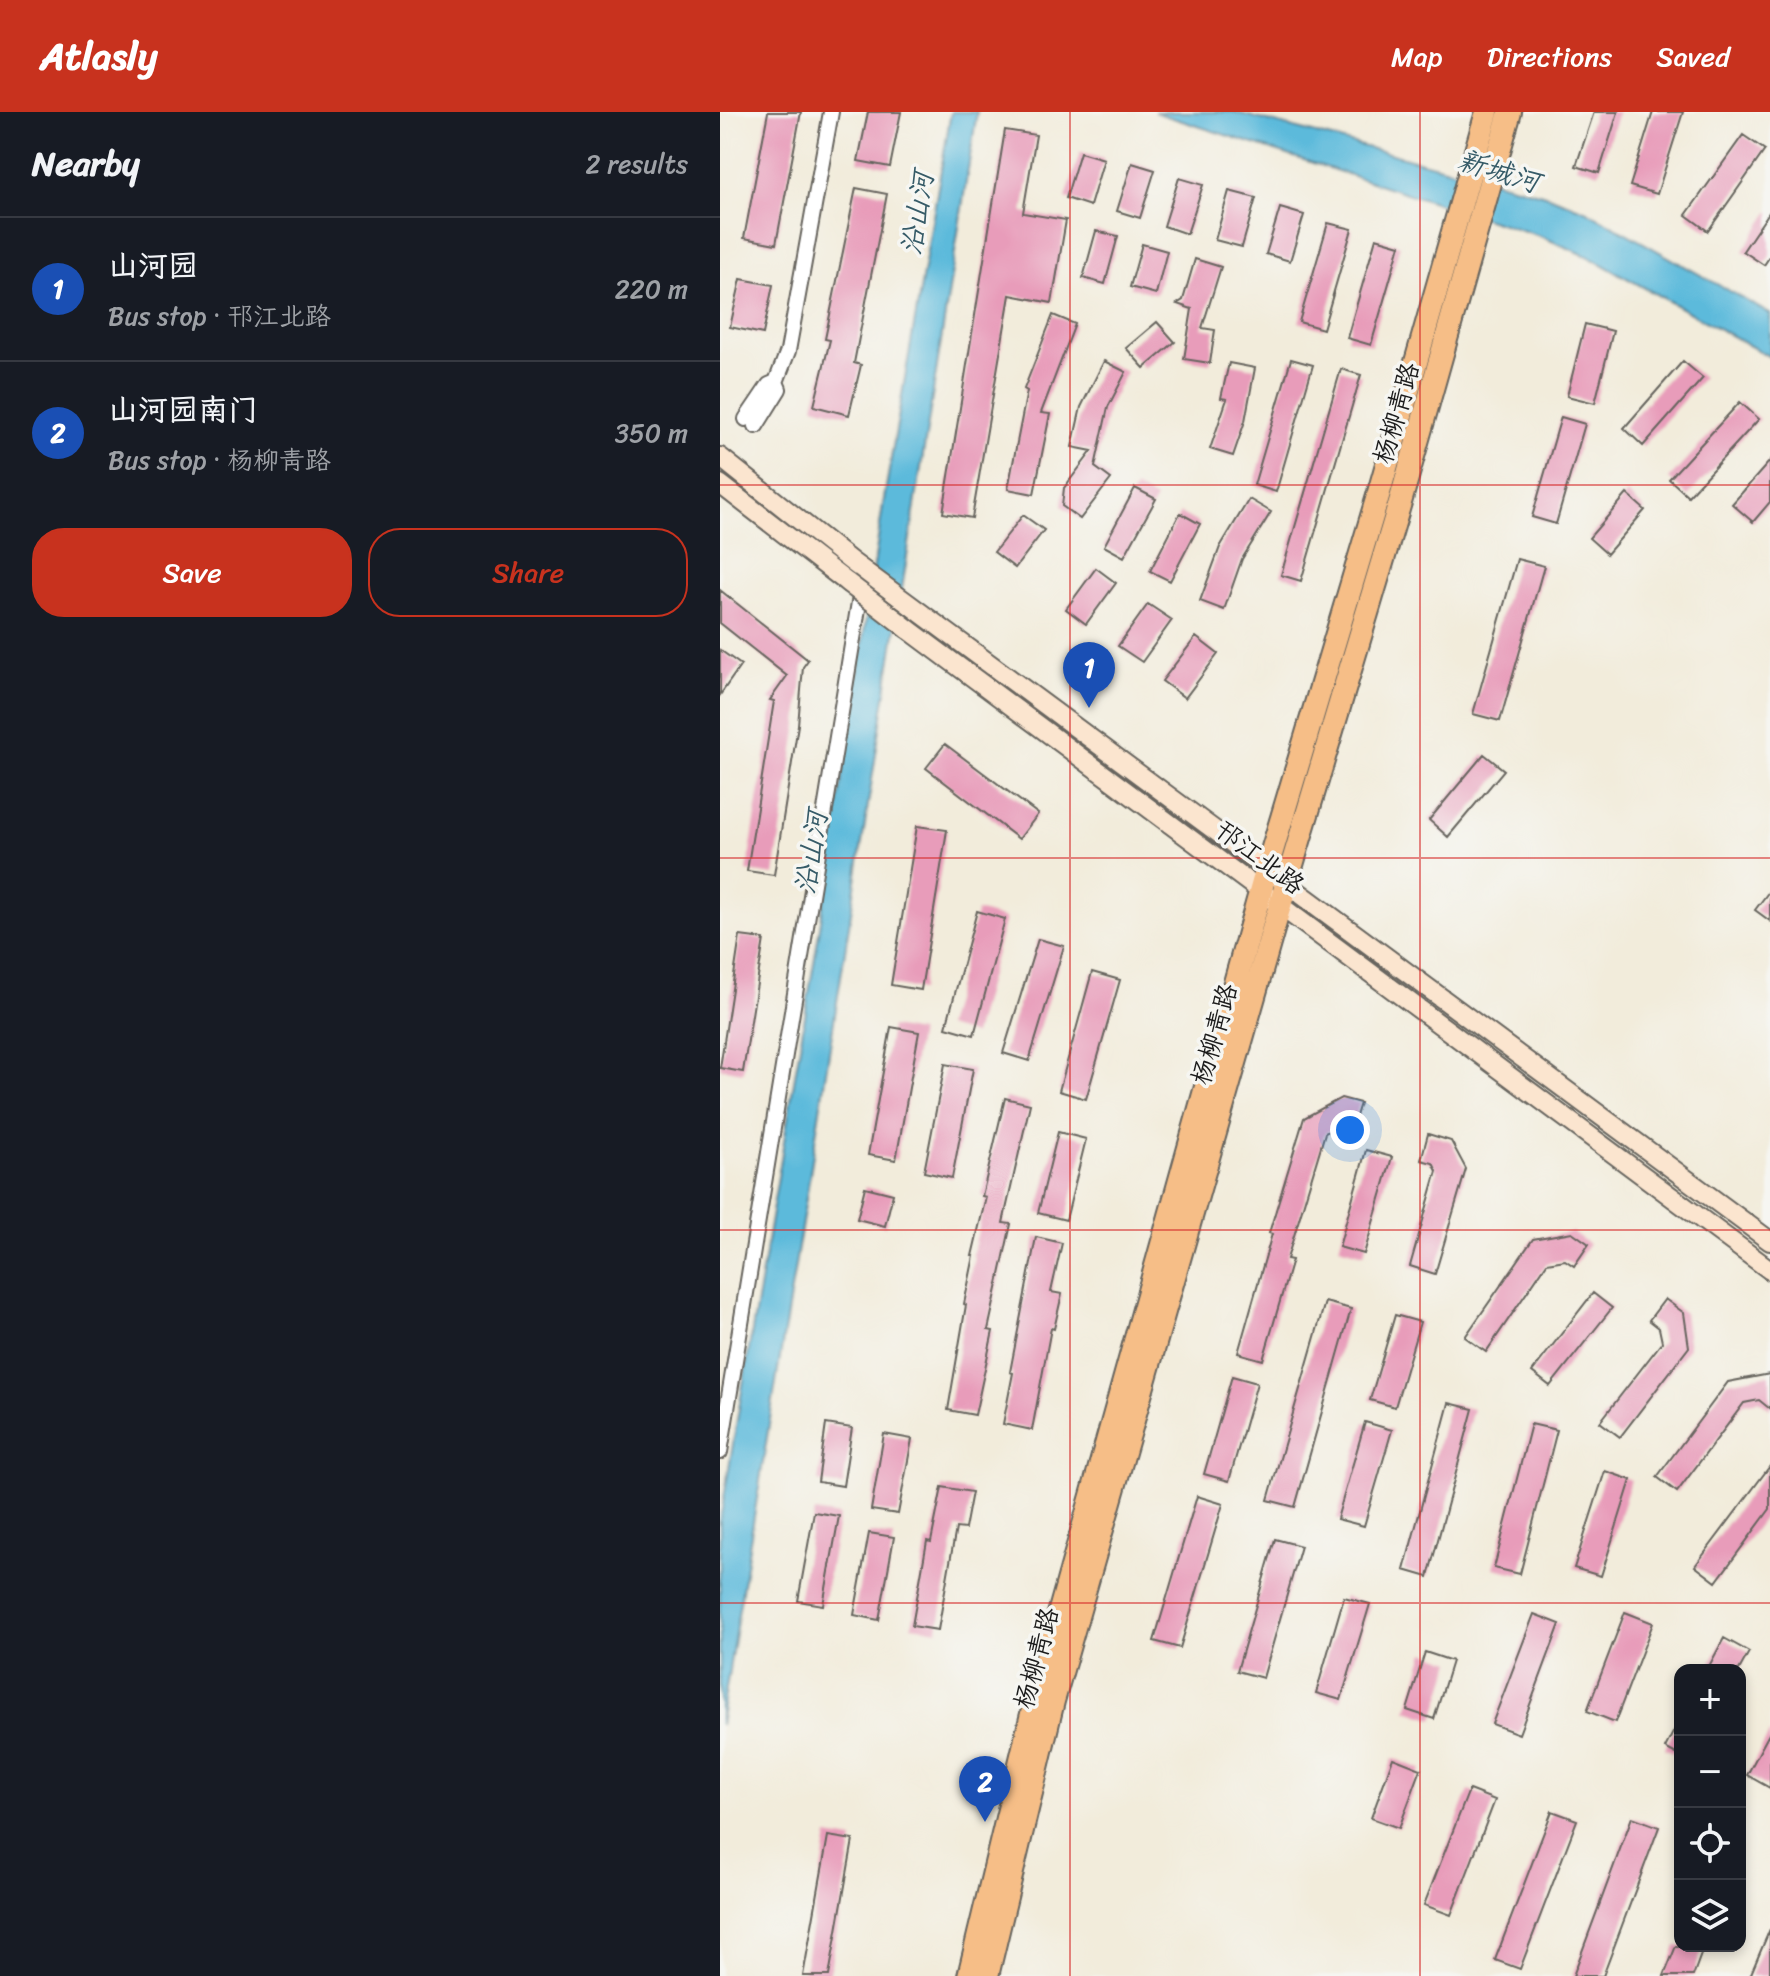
<!DOCTYPE html>
<meta charset="utf-8">
<style>
body{margin:0;font-family:Sriracha,"LXGW WenKai TC",sans-serif;background:#20242c;color:#f1f3f6}
.controls{position:absolute;right:24px;bottom:24px;display:grid;overflow:hidden;border-radius:16px;box-shadow:0 4px 12px #0003}
.controls button{width:72px;height:72px;display:grid;place-items:center;padding:0;border:0;border-bottom:2px solid #363941;background:#171b24;color:#f1f3f6;font:40px sans-serif}
.you{position:absolute;left:630px;top:1018px;width:28px;height:28px;margin:-20px;border:6px solid #fff;border-radius:50%;background:#1a73e8;box-shadow:0 0 0 12px #1a73e833}
.badge{display:grid;place-items:center;width:52px;height:52px;border-radius:50%;background:#c8321e;color:#fff;font-size:26px;font-weight:700}
.pin{position:absolute;translate:-50% -66px;filter:drop-shadow(0 2px 4px #0008)}
.pin::after{content:'';position:absolute;top:42px;width:28px;height:24px;background:inherit;clip-path:polygon(0 0,100% 0,50% 100%)}
.list{margin:0;padding:0;list-style:none}
h2{display:flex;justify-content:space-between;align-items:center;height:104px;margin:0;padding:0 32px;font-size:34px}
h2 small{font-size:26px;font-weight:400;color:#9ea1a6}
.list li{display:grid;grid-template-columns:52px 1fr auto;gap:24px;align-items:center;box-sizing:border-box;height:144px;padding:0 32px;border-top:2px solid #363941}
.list b{display:block;font-size:30px;white-space:nowrap}
.list p{margin:0;font-size:26px;white-space:nowrap;color:#9ea1a6}
.list em{font-size:26px;font-style:normal;color:#9ea1a6}
.actions{display:flex;gap:16px;padding:24px 32px}
.actions a{flex:1;padding:18px 0;border:2px solid #c8321e;border-radius:32px;text-align:center;font-size:28px;color:#c8321e}
.actions .main{background:#c8321e;color:#fff}
.icon{flex:none;width:44px;height:44px;fill:none;stroke:currentColor;stroke-width:2;stroke-linecap:round;stroke-linejoin:round}
.map{position:relative;flex:none;width:1050px;height:1864px;overflow:hidden}
header{display:flex;align-items:center;gap:48px;box-sizing:border-box;height:112px;padding:0 40px;background:#c8321e;color:#fff}
header strong{font-size:38px}
nav{display:flex;gap:44px;margin-inline-start:auto;font-size:28px}
main{display:flex}
aside{flex:1;background:#171b24}
.map>svg:first-child{display:block}
.water{fill:#5cbadb;stroke:#3c6b7c;stroke-width:2}
.building{fill:#e89cba}
.lines{fill:none;stroke-linecap:round;stroke-linejoin:round}
.street-casing{stroke:#67655f;stroke-width:18}
.secondary-casing{stroke:#67655f;stroke-width:22}
.primary-casing{stroke:#67655f;stroke-width:26}
.street{stroke:#fff;stroke-width:14}
.secondary{stroke:#fbe5cf;stroke-width:18}
.primary{stroke:#f6be87;stroke-width:22}
.secondary-bridge-casing{stroke:#67655f;stroke-width:22;stroke-linecap:butt}
.secondary-bridge{stroke:#fbe5cf;stroke-width:18}
.grid{fill:none;stroke:#d62828;stroke-width:2;stroke-opacity:0.55}
.labels{text-anchor:middle;dominant-baseline:central;stroke-width:7;stroke-linejoin:round;paint-order:stroke}
.street-label{font-size:26px;fill:#1c1c1c;stroke:#f6f6f2}
.water-label{font-size:28px;font-style:italic;fill:#365b68;stroke:#f6f6f2}
</style>
<header>
<strong>Atlasly</strong>
<nav><a>Map</a><a>Directions</a><a>Saved</a></nav>
</header>
<main>
<aside>
<h2>Nearby<small>2 results</small></h2>
<ul class="list">
<li><span class="badge" style="background:#1a4fb4">1</span><div><b>山河园</b><p>Bus stop · 邗江北路</p></div><em>220 m</em></li>
<li><span class="badge" style="background:#1a4fb4">2</span><div><b>山河园南门</b><p>Bus stop · 杨柳青路</p></div><em>350 m</em></li>
</ul>
<div class="actions"><a class="main">Save</a><a>Share</a></div>
</aside>
<div class="map">
<svg width="1050" height="1864" viewBox="0 0 1050 1864">
<rect width="100%" height="100%" fill="#f6f6f2"/>
<filter id="ink" filterUnits="userSpaceOnUse"><feTurbulence type="fractalNoise" baseFrequency=".0125" numOctaves="2"/><feDisplacementMap in="SourceGraphic" scale="16" xChannelSelector="R" yChannelSelector="G"/><feConvolveMatrix kernelMatrix="1 2 1 2 8 2 1 2 1" color-interpolation-filters="sRGB"/></filter>
<filter id="wash" filterUnits="userSpaceOnUse"><feTurbulence type="fractalNoise" baseFrequency=".006" numOctaves="4" result="noise"/><feDisplacementMap in="SourceGraphic" scale="32" xChannelSelector="R" yChannelSelector="G"/><feGaussianBlur stdDeviation="1.8" result="paint"/><feColorMatrix in="noise" values="0 0 0 0 0 0 0 0 0 0 0 0 0 0 0 0 0 1.4 0 .05"/><feComposite in="paint" operator="in"/></filter>
<g filter="url(#wash)">
<rect width="100%" height="100%" fill="#f2ecdb"/>
<path class="water" d="M231,0H257L88,1074L0,1613V1409L100,815L163,393Z
M434,0H514L826,83L865,98L1050,202V245L867,144L820,124Z"/>
<g id="blocks">
<path class="building" d="M48,0H81L56,132L24,126Z
M148,0H181L170,55L138,49Z
M874,0H898L879,61L856,54Z
M933,0H963L937,82L910,74Z
M285,18L316,23L303,101L346,108L332,191L290,183L252,406L223,401Z
M1023,23L1045,38L988,119L966,103Z
M360,40L384,47L370,94L346,86Z
M412,51L435,58L420,106L397,99Z
M459,66L483,73L467,122L444,114Z
M136,76L167,82L134,251L141,253L129,303L94,294L110,228L105,227Z
M509,79L536,86L522,135L495,128Z
M560,96L584,103L570,149L546,142Z
M1050,99V144L1044,153L1023,139Z
M608,111L632,117L603,217L579,210Z
M376,119L398,124L385,172L363,166Z
M656,126L680,133L651,233L627,226Z
M422,132L447,139L436,182L410,175Z
M475,147L501,155L482,216L495,218L490,251L464,247L472,197L457,192L463,188Z
M21,167L53,173L43,222L10,215Z
M333,203L355,212L321,301L330,302L314,382L288,377L307,279L304,277Z
M437,210L455,230L424,256L406,236Z
M865,212L893,219L875,291L847,284Z
M571,247L593,253L556,380L534,373Z
M384,249L406,260L388,295L375,355L391,367L360,407L342,394L344,376L372,339L352,335L361,295Z
M963,249L983,266L923,334L904,316Z
M509,251L535,256L525,309L513,344L490,337L507,287L501,286Z
M621,257L641,263L581,469L561,463Z
M1020,290L1039,307L968,384L949,367Z
M841,305L865,312L836,412L812,405Z
M1050,349V390L1033,410L1012,392Z
M415,376L436,387L404,445L384,434Z
M907,382L925,398L887,442L869,426Z
M529,387L551,400L522,447L504,498L480,489L500,435Z
M460,401L480,412L450,469L430,459Z
M303,403L324,418L295,456L274,440Z
M797,447L824,454L780,609L753,602Z
M376,456L396,471L366,512L346,497Z
M0,478L88,548L83,555L78,613L54,763L27,759L54,589L50,588L67,564L0,511Z
M428,492L452,508L422,550L398,534Z
M476,525L498,542L465,586L442,569Z
M0,538L21,553L0,583Z
M225,632L318,702L299,727L206,656Z
M764,642L784,658L728,725L709,708Z
M197,714L227,718L201,878L171,873Z
M1050,778V809L1035,798Z
M257,799L285,807L254,923L226,915Z
M20,824L44,827L23,960L0,956Z
M318,827L344,834L309,949L283,941Z
M372,860L400,868L366,987L339,979Z
M171,915L199,920L176,1048L148,1043Z
M225,952L253,957L232,1066L204,1060Z
M285,986L310,992L283,1111L291,1112L268,1218L273,1219L255,1303L228,1298L246,1193L244,1192L254,1144H252L266,1085L262,1084Z
M621,986L640,991L633,1014L624,1011L605,1021L567,1147L572,1148L543,1248L518,1241L552,1122L549,1121L584,1006Z
M338,1020L366,1027L346,1108L318,1101Z
M708,1022L731,1029L746,1057L715,1162L690,1154L717,1059L713,1051L701,1048Z
M646,1038L672,1045L644,1142L619,1135Z
M145,1075L173,1082L165,1114L137,1107Z
M852,1120L869,1132L854,1154L845,1148L827,1151L766,1240L745,1225L813,1127Z
M316,1125L342,1131L331,1180L342,1182L334,1217L331,1216L312,1318L283,1312L293,1261L290,1260Z
M873,1181L892,1196L830,1274L812,1260Z
M945,1187L964,1201L969,1235L900,1325L880,1310L942,1230L939,1216L929,1208Z
M605,1190L631,1197L575,1395L548,1388Z
M675,1203L700,1210L675,1295L650,1288Z
M1050,1262V1297L1039,1288L1024,1291L957,1380L937,1365L1008,1270Z
M512,1264L537,1271L509,1369L484,1362Z
M729,1291L753,1297L708,1465L684,1458Z
M645,1310L672,1318L644,1414L617,1407Z
M106,1312L132,1316L123,1374L98,1370Z
M811,1312L837,1318L800,1462L774,1456Z
M164,1322L192,1327L178,1402L151,1398Z
M1050,1354V1397L996,1470L975,1454Z
M885,1359L911,1368L881,1464L854,1456Z
M222,1375L252,1380L245,1417L236,1416L218,1518L192,1514L207,1429L211,1430Z
M477,1384L503,1392L460,1536L434,1529Z
M94,1400L119,1404L103,1493L78,1489Z
M149,1421L174,1425L159,1508L134,1503Z
M555,1427L581,1434L543,1566L517,1559Z
M624,1485L650,1492L621,1588L596,1581Z
M905,1500L933,1511L895,1610L867,1599Z
M814,1502L840,1512L799,1622L772,1612Z
M1004,1526L1029,1540L1019,1558H987Z
M705,1540L732,1549L714,1607L687,1598Z
M960,1607V1644L945,1636Z
M1050,1620V1676L1027,1663Z
M673,1646L701,1657L679,1716L651,1706Z
M749,1678L775,1688L731,1803L704,1793Z
M832,1699L857,1708L800,1857L775,1848Z
M912,1705L939,1715L883,1864H853Z
M108,1724L133,1728L109,1864H83Z
M1050,1817V1864H1030Z
M956,1834H984L973,1864H944Z"/>
</g>
</g>
<g filter="url(#ink)">
<use href="#blocks" fill-opacity="0" stroke="#67655f" stroke-width="2"/>
<g class="lines">
<defs>
<path id="street" d="M26,307L49,273L56,270
M36,314L59,277L56,270L68,239L111,0
M0,1340L142,472"/>
<path id="secondary" d="M0,345L132,450L1050,1129
M0,372L128,471
M188,517L1050,1158"/>
<path id="primary" d="M249,1864L317,1581L547,756L658,384L767,0
M267,1864L333,1589L560,793L681,387L790,0"/>
</defs>
<use href="#street" class="street-casing"/>
<use href="#secondary" class="secondary-casing"/>
<use href="#primary" class="primary-casing"/>
<use href="#street" class="street"/>
<use href="#secondary" class="secondary"/>
<use href="#primary" class="primary"/>
<defs>
<path id="secondary-bridge" d="M128,471L188,517"/>
</defs>
<use href="#secondary-bridge" class="secondary-bridge-casing"/>
<use href="#secondary-bridge" class="secondary-bridge"/>
</g>
</g>
<path class="grid" d="M350,0V1864M700,0V1864M0,373H1050M0,746H1050M0,1118H1050M0,1491H1050"/>
<g class="labels">
<g class="street-label">
<text transform="translate(676 301) rotate(-74)">杨柳青路</text>
<text transform="translate(540 745) rotate(37)">邗江北路</text>
<text transform="translate(494 922) rotate(-74)">杨柳青路</text>
<text transform="translate(316 1546) rotate(-75)">杨柳青路</text>
</g>
<g class="water-label">
<text transform="translate(779 59) rotate(17)">新城河</text>
<text transform="translate(197 101) rotate(-81)">沿山河</text>
<text transform="translate(91 740) rotate(-81)">沿山河</text>
</g>
</g>
</svg>
<div class="controls">
<button>+</button>
<button>−</button>
<button><svg class="icon" aria-label="locate" viewBox="0 0 24 24"><circle cx="12" cy="12" r="6"/><path d="M12 2v4M12 18v4M2 12h4M18 12h4"/></svg></button>
<button><svg class="icon" aria-label="layers" viewBox="0 0 24 24"><path d="M12 4l9 5-9 5-9-5zM3 14l9 5 9-5"/></svg></button>
</div>
<div class="you"></div>
<div class="pin badge" style="left:369px;top:596px;background:#1a4fb4">1</div>
<div class="pin badge" style="left:265px;top:1710px;background:#1a4fb4">2</div>
</div>
</main>
